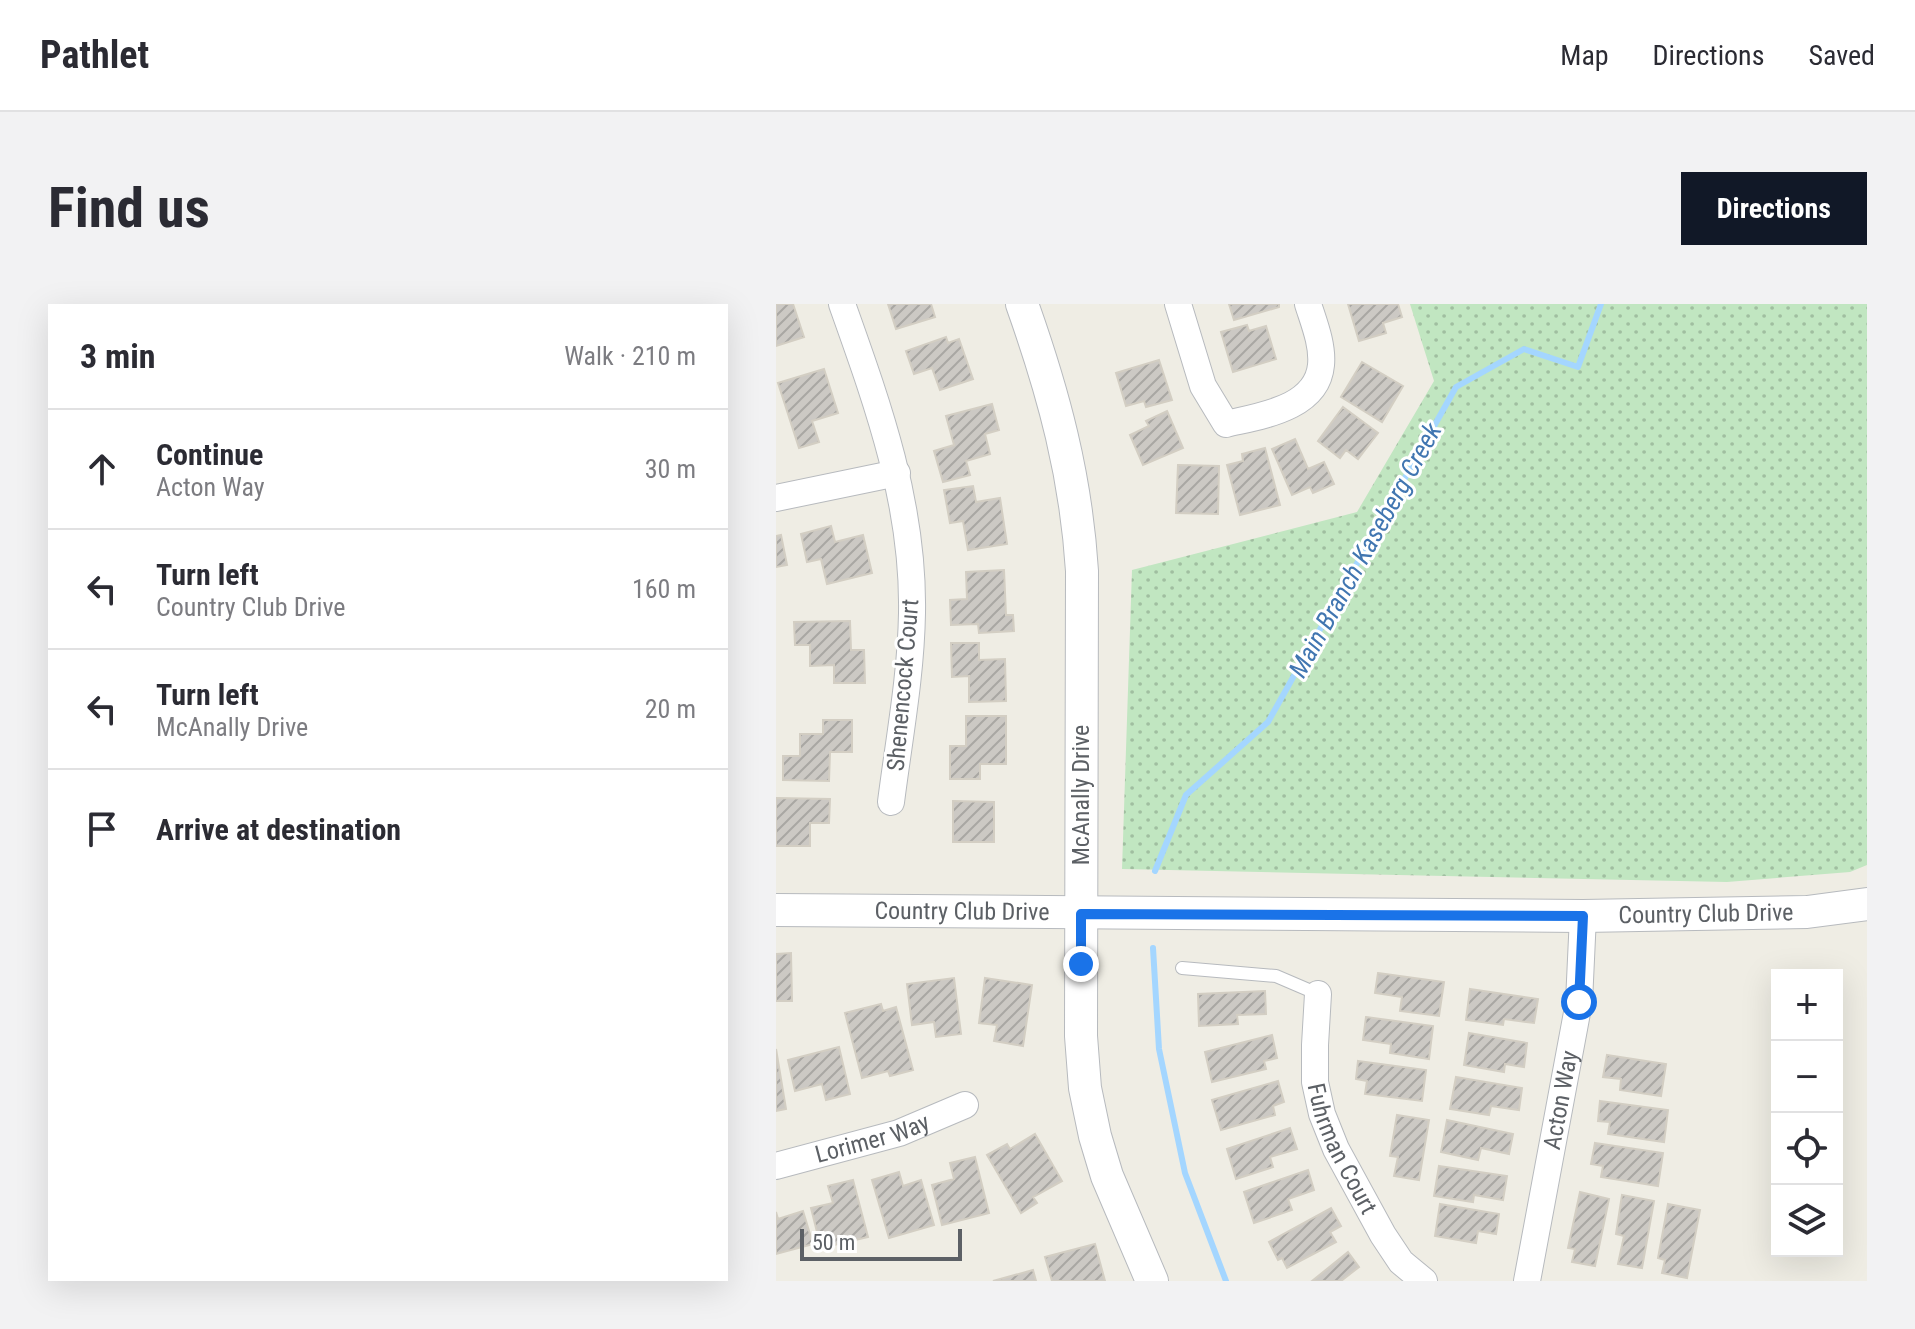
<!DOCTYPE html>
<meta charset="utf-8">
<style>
body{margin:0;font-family:"Roboto Condensed",sans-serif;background:#f2f2f3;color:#2b2b33}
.controls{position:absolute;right:24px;bottom:24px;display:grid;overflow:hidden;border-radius:0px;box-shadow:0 8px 32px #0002}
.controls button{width:72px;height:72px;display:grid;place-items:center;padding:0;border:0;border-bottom:2px solid #e1e1e2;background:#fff;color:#2b2b33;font:40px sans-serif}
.scale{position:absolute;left:24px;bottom:20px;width:162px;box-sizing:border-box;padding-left:8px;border:4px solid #5c6065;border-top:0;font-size:22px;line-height:28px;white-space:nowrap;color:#5c6065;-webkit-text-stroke:6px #fff;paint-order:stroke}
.stop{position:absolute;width:24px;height:24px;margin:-18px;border:6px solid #1a73e8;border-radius:50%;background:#fff}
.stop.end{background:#1a73e8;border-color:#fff;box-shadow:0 2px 8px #0008}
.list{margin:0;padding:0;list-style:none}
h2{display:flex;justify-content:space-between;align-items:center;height:104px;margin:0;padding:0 32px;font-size:34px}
h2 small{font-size:26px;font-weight:400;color:#7c7c81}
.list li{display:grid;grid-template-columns:52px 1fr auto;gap:24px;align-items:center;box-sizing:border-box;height:120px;padding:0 32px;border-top:2px solid #e1e1e2}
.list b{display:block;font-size:30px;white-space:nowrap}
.list p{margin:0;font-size:26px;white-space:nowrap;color:#7c7c81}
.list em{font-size:26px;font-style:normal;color:#7c7c81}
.icon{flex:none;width:44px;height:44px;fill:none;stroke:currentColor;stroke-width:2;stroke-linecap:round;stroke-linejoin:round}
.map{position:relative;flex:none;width:1091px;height:977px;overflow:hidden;border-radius:0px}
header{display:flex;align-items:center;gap:48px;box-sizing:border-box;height:112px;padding:0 40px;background:#fff;border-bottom:2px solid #e1e1e2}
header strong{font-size:38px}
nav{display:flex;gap:44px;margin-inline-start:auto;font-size:28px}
.intro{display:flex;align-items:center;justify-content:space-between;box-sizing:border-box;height:192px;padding:0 48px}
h1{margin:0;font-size:56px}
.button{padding:20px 36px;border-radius:0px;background:#111827;color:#fff;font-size:28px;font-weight:700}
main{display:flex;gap:48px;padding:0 48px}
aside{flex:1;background:#fff;border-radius:0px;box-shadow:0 8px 32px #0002}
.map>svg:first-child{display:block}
.grass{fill:url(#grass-dots)}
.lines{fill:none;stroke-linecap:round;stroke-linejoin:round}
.stream{stroke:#a4d6ff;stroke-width:6}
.building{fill:url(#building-hatch);stroke:#d3cec3;stroke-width:2}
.service-casing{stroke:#b7babe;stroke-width:14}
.minor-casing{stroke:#b7babe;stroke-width:28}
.tertiary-casing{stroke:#b7babe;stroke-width:34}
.service{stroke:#fff;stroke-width:12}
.minor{stroke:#fff;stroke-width:26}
.tertiary{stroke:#fff;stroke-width:32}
.route{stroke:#1a73e8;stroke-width:10}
.labels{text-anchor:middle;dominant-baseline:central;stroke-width:6;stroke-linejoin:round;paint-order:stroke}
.street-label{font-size:24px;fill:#5c6065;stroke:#fff}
.water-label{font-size:26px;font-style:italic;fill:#4176b1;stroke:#fff}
</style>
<header>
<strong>Pathlet</strong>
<nav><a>Map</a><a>Directions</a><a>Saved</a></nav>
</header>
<div class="intro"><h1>Find us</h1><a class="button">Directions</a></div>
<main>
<aside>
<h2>3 min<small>Walk · 210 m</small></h2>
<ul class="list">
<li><svg class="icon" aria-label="ahead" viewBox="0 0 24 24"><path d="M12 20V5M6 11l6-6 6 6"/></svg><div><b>Continue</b><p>Acton Way</p></div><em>30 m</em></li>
<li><svg class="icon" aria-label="left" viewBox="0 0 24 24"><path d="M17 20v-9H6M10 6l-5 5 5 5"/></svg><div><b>Turn left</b><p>Country Club Drive</p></div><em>160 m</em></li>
<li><svg class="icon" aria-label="left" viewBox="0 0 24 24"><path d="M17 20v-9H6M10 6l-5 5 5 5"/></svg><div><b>Turn left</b><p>McAnally Drive</p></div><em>20 m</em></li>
<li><svg class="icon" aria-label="arrive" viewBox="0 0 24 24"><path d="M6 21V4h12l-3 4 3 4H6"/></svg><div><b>Arrive at destination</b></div></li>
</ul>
</aside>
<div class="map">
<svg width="1091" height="977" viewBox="0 0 1091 977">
<defs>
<pattern id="grass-dots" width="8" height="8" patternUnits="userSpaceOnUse" patternTransform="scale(2)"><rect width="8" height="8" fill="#c1e6c1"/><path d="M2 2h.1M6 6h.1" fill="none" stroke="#a0bea0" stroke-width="1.8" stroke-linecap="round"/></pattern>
<pattern id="building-hatch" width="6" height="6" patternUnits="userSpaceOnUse" patternTransform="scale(2)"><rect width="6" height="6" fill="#ccc9c4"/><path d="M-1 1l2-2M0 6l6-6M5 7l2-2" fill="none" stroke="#a9a7a3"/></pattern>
</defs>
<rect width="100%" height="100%" fill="#efede4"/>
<path class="grass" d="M634,0H1091V561L1074,568L951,578L346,565L356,266L581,208L658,77Z"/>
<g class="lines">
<path class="stream" d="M379,567L410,491L492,418L680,83L748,45L802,63L825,0
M377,644L383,745L409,869L450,977"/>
</g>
<path class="building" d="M0,0H17L28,33L0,42Z
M112,0H155L159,13L120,25Z
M453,0H503V3L458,16Z
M572,0H622L626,13L607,19L610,29L583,37Z
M471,21L473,27L490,22L500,55L457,68L445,28Z
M170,33L172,39L183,35L197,75L164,86L156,64L138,70L130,47Z
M383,56L396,96L370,103L368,97L350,102L340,69Z
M586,58L627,82L606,118L565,93Z
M48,65L62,109L36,117L43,138L23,144L2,79Z
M216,100L223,126L209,130L214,150L190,157L194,171L167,178L158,147L178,141L170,112Z
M567,103L602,129L582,155L570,146L564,154L542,137Z
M391,107L407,144L367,161L354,131L373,122L370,117Z
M519,135L532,165L548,158L558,180L537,189L534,183L516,191L496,145Z
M489,144L504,201L464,211L451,161L467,157L466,150Z
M402,161L443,162L442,210L400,209Z
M197,182L200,198L224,194L231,240L192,246L187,217L174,219L168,186Z
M55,222L59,238L87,231L96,269L51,280L45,255L31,258L25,230Z
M5,231L11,261L0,263V232Z
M228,266L230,311H237L238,327L203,329L202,320L175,321L174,296L191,295L190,268Z
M74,317L75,346H88L89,379H58V361L34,362V341H19L18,318Z
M175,339H203V356L229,355L230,397L193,398V372L176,373Z
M190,412H230V460H204V475H174V442H190Z
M47,416H76V448H54L53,477L7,476V452H24V430H47Z
M0,494L54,495L53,519H34V542H0Z
M177,497L218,498V538H177Z
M15,649L16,697H0V650Z
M602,669L668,678L663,712L624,707L626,693L599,689Z
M178,674L185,730L160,733L158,718L136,721L131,680Z
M209,674L256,681L247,742L218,737L221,721L203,719Z
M694,685L762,695L758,719L728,715L727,721L690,716Z
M489,687L490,710L461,711L462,720L423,722L422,690Z
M105,700L107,707L120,703L137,766L114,772L112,767L86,774L69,709Z
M590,713L657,722L653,755L614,749L615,740L587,736Z
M693,729L751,739L748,763L729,760L728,768L688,761Z
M496,731L501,754L488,757L490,765L436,778L429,748Z
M63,743L74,790L50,796L46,780L19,787L12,756Z
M0,745L10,805L0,807Z
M831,751L890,760L885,792L844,786L845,775L827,773Z
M582,757L650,766L646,797L589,790L591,777L580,775Z
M680,773L746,784L743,806L715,802L713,811L674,805Z
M502,777L508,798L497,802L499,811L445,826L436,796Z
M824,797L892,806L888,838L832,830L834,818L822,817Z
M621,811L653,816L643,876L618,872L622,853L614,852Z
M671,816L737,830L733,850L705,844L702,856L665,848Z
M514,824L521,845L494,853L497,863L460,875L451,845Z
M259,830L286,877L257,893L261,899L245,909L211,851L231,840L234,845Z
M819,839L887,849L882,882L825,873L827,862L815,860Z
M199,853L213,909L166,921L156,881L178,875L174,859Z
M663,862L731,872L727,896L698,891L697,898L658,892Z
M532,866L538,886L512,895L516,906L478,919L468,888Z
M123,868L127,882L145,876L158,921L113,934L96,876Z
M77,876L92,933L45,944L35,904L57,899L52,882Z
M804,888L833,895L819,962L796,958L799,945L792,944Z
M846,891L878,897L866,964L842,960L848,932L840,930Z
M664,900L723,910L720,930L702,927L700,939L659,932Z
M892,900L924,906L911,974L886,969L889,956L882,954Z
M555,904L565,922L554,928L560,938L511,964L506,954L502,956L493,938Z
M27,907L37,940L0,950V908L2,915Z
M319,940L329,977H276L269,953Z
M572,948L583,963L565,977H536Z
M257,966L260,977H217Z"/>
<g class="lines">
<defs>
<path id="service" d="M406,664L500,672L542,690"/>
<g id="minor">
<path d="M66,0C102,101 138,200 136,309C135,372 123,435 115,498"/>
<path d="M402,0L427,82L450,120C483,112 541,105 545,61C547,41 538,19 532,0"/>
<path d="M0,194L121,169"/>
<path id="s1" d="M542,690L539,741V778L546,810L560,845L607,931L625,958L648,977"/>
<path id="s2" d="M0,862L123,829L189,801"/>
<path id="s3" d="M751,977L803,698L807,612"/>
</g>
<g id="tertiary">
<path d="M246,0C278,90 300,172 306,267L305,732L309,784L319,832L331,872L376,977"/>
<path id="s4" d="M0,606L807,612L1031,608L1091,600"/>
</g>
</defs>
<use href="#service" class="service-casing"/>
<use href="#minor" class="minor-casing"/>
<use href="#tertiary" class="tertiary-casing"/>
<use href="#service" class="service"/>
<use href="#minor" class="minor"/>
<use href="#tertiary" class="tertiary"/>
</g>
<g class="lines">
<path class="route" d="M305,660V610L807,612L803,698"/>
</g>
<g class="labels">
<g class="street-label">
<text transform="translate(127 381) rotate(-85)">Shenencock Court</text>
<text transform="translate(305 491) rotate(-90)">McAnally Drive</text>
<text stroke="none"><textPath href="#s4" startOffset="186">Country Club Drive</textPath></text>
<text stroke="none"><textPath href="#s4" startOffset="930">Country Club Drive</textPath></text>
<text stroke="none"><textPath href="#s3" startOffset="184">Acton Way</textPath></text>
<text stroke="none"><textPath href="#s2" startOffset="100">Lorimer Way</textPath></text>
<text stroke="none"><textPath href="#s1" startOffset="160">Fuhrman Court</textPath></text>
</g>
<g class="water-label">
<text transform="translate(589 246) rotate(-61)">Main Branch Kaseberg Creek</text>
</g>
</g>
</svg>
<div class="controls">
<button>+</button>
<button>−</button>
<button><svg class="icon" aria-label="locate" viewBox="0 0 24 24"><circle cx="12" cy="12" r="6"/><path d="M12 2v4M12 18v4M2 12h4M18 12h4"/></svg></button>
<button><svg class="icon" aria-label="layers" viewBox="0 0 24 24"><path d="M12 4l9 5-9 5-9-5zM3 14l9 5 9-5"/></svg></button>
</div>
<div class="scale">50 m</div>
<div class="stop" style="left:803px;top:698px"></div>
<div class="stop end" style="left:305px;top:660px"></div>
</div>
</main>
